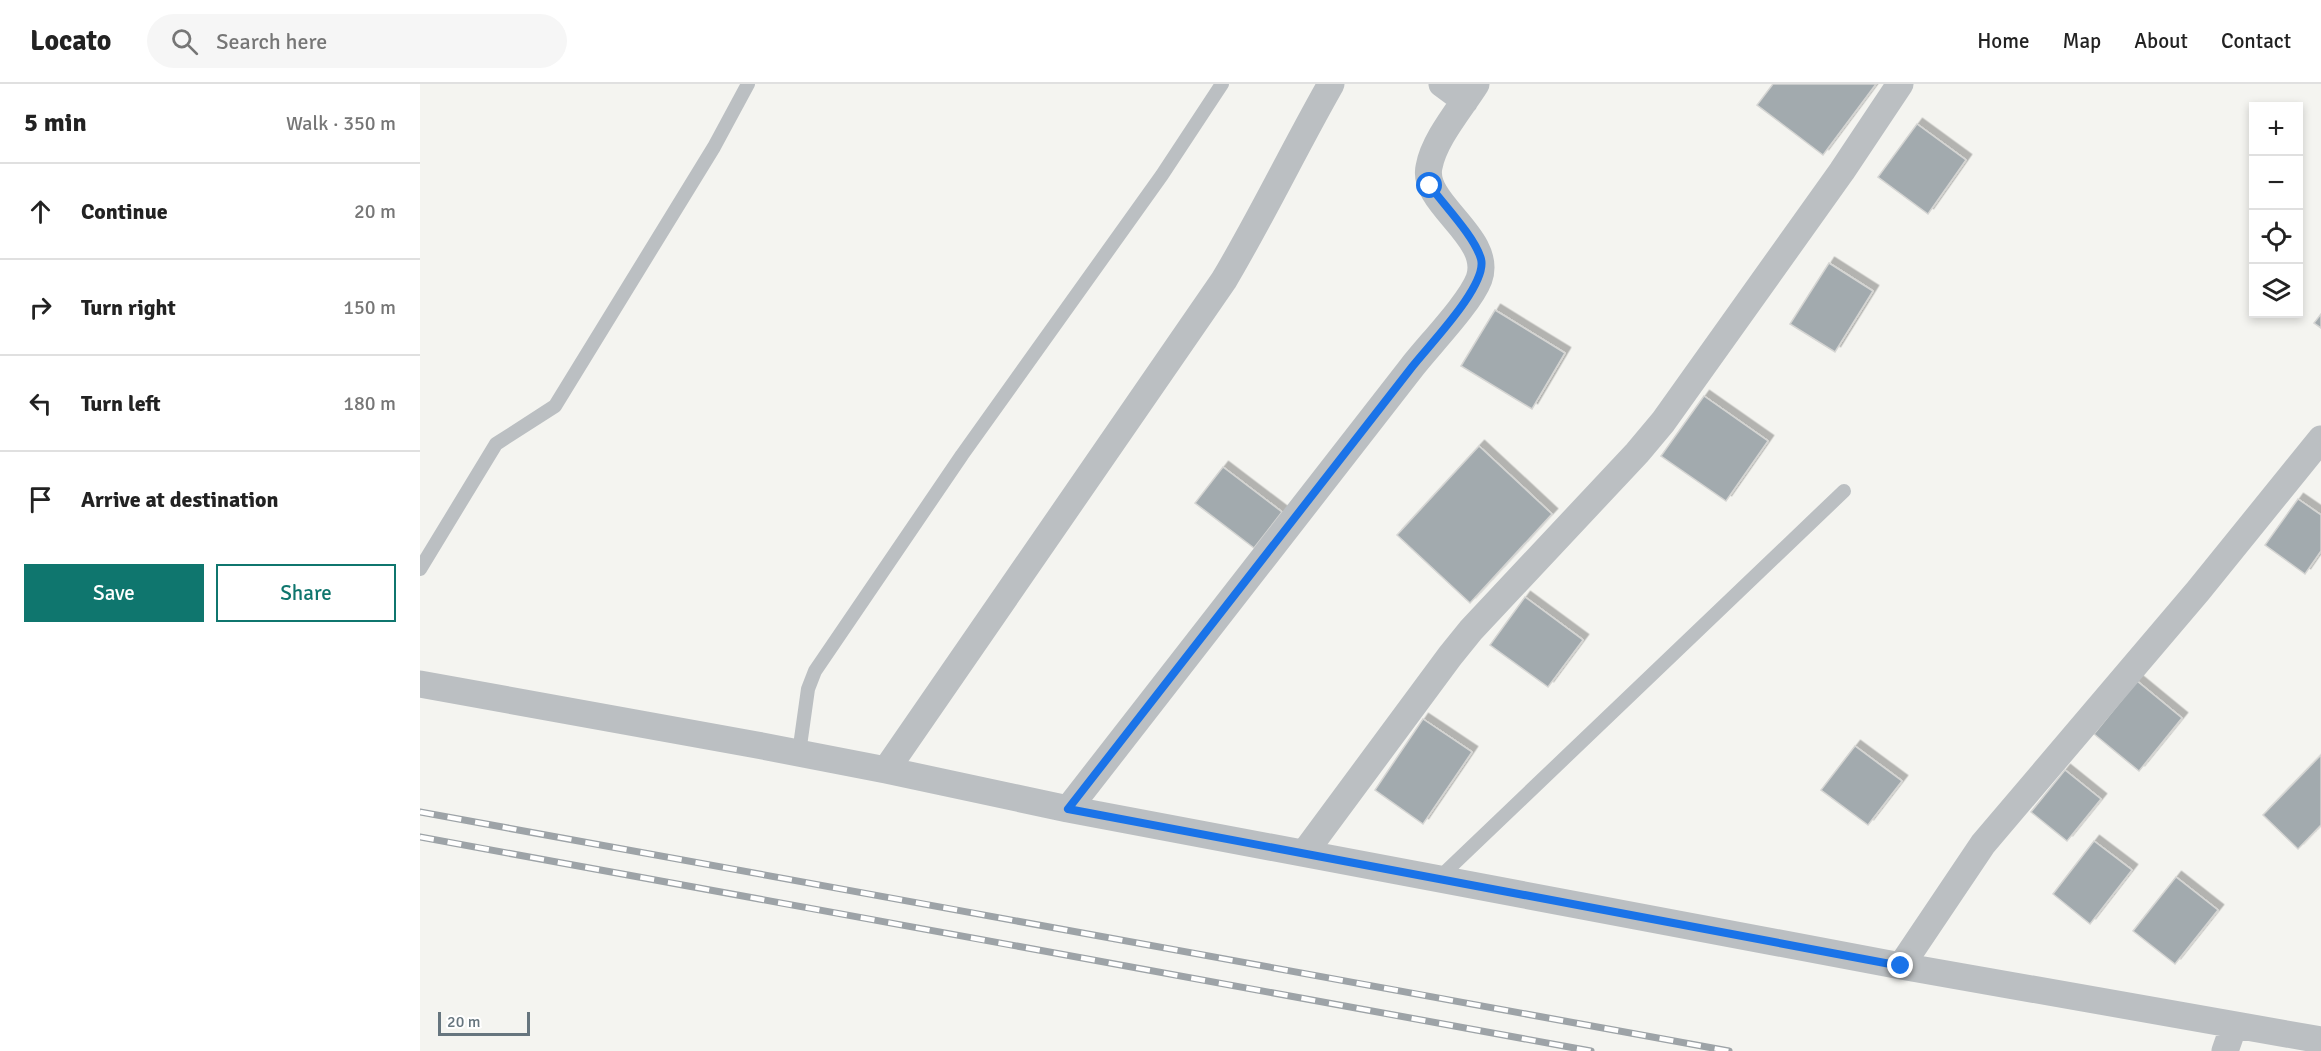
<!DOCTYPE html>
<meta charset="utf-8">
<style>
body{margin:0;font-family:Signika,sans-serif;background:#f6f6f6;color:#222}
.controls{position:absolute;right:18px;top:18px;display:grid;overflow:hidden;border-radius:0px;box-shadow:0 3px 9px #0003}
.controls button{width:54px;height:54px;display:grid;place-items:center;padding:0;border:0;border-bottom:2px solid #e0e0e0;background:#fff;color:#222;font:30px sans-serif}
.scale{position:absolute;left:18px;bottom:15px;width:92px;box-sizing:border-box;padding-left:6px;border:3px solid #66757e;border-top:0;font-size:16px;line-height:21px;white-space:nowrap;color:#66757e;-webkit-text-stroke:4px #fff;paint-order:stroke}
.stop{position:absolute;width:18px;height:18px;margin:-14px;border:4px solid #1a73e8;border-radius:50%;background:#fff}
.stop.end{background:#1a73e8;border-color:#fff;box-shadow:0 2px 6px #0008}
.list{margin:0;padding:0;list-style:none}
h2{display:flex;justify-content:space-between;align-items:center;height:78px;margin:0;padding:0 24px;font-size:26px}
h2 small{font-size:20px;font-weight:400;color:#767676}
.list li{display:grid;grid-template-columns:39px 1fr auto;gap:18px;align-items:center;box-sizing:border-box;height:96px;padding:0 24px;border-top:2px solid #e0e0e0}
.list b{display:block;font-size:22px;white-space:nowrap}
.list em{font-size:20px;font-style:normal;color:#767676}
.actions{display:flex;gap:12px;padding:18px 24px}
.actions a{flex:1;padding:14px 0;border:2px solid #0f766e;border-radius:0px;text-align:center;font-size:21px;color:#0f766e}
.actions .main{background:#0f766e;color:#fff}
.icon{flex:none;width:33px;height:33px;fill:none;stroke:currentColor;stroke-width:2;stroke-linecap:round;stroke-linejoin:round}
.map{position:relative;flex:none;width:1901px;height:967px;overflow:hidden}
header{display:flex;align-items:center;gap:36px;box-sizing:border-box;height:84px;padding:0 30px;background:#fff;border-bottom:2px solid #e0e0e0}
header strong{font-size:28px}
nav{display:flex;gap:33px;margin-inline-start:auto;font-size:21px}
.search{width:420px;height:54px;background:#f6f6f6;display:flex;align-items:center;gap:15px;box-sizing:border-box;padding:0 21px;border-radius:33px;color:#767676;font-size:22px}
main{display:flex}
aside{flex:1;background:#fff}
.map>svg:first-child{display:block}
.building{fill:#a2aaae;stroke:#d5d5d3;stroke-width:1.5;filter:url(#shadow)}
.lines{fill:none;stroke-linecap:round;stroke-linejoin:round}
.lane{stroke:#bbbfc2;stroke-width:14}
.street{stroke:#bbbfc2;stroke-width:27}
.rail-casing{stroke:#9da3a7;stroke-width:7}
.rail{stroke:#fff;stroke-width:4.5;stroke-dasharray:14;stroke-linecap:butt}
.route{stroke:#1a73e8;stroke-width:8}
</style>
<header>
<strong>Locato</strong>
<div class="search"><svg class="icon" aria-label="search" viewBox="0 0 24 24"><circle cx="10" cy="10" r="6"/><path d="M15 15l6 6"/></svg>Search here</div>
<nav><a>Home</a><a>Map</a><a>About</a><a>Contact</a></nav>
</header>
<main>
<aside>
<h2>5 min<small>Walk · 350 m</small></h2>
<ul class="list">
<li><svg class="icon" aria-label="ahead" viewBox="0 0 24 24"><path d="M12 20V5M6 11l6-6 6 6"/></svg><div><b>Continue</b></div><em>20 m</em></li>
<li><svg class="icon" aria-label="right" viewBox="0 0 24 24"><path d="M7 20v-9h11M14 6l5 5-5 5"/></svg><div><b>Turn right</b></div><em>150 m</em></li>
<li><svg class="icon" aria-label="left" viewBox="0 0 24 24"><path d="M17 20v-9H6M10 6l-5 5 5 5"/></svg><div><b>Turn left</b></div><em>180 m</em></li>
<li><svg class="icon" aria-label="arrive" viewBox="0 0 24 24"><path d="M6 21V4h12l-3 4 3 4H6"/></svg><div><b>Arrive at destination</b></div></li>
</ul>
<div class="actions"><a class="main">Save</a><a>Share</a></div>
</aside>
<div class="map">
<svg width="1901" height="967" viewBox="0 0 1901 967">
<defs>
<filter id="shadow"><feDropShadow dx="5.5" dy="-5.5" stdDeviation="0" flood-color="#0004"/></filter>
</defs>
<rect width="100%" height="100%" fill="#f4f4f0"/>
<path class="building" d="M1353,0H1456L1403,71L1337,21Z
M1497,40L1546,76L1508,130L1458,93Z
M1409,179L1453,207L1415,268L1370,240Z
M1075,226L1145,269L1112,325L1041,282Z
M1901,230V244L1894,239Z
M1284,312L1348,357L1306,417L1241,372Z
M1059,362L1132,430L1050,519L977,451Z
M803,383L862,428L834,464L775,419Z
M1878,415L1901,431V467L1885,490L1845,461Z
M1105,513L1163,556L1128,603L1070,561Z
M1717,597L1762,634L1719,687L1674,650Z
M1003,635L1052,668L1003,740L955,706Z
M1435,662L1482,697L1448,741L1401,706Z
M1901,671V741L1878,765L1843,731Z
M1645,686L1681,715L1647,757L1611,728Z
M1674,757L1712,786L1670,840L1633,810Z
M1756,793L1798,826L1755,880L1713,847Z"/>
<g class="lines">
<path class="lane" d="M0,485L76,360L135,322L294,63L328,0
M379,669L388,605L395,587L542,371L742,91L802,0
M1019,794L1424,407"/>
<path class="street" d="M1022,0L1045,17
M0,600L337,661L466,686L648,725L1481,882L1901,956
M466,686L804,196C842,132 874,65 911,0
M648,725L992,283C1009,261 1050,219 1059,195C1074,153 1001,120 1009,83C1014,55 1041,24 1056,0
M885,768L1030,572L1051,546L1217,369L1243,338L1422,87L1480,0
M1481,882L1563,760L1778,507L1901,355
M1805,967L1814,941"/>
<defs>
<path id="rail" d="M0,728L1309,967
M0,753L1171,967"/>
</defs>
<use href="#rail" class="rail-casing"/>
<use href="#rail" class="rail"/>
</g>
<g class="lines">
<path class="route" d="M1010,102C1024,121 1055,153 1061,175C1068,201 1009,261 992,283L648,725L1481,882"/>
</g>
</svg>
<div class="controls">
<button>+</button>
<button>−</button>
<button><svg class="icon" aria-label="locate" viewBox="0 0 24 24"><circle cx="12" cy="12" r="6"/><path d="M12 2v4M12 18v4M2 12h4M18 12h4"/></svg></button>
<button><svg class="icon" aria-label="layers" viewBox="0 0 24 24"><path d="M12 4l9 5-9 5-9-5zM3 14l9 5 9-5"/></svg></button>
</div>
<div class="scale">20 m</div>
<div class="stop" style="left:1010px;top:102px"></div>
<div class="stop end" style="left:1481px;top:882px"></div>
</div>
</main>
